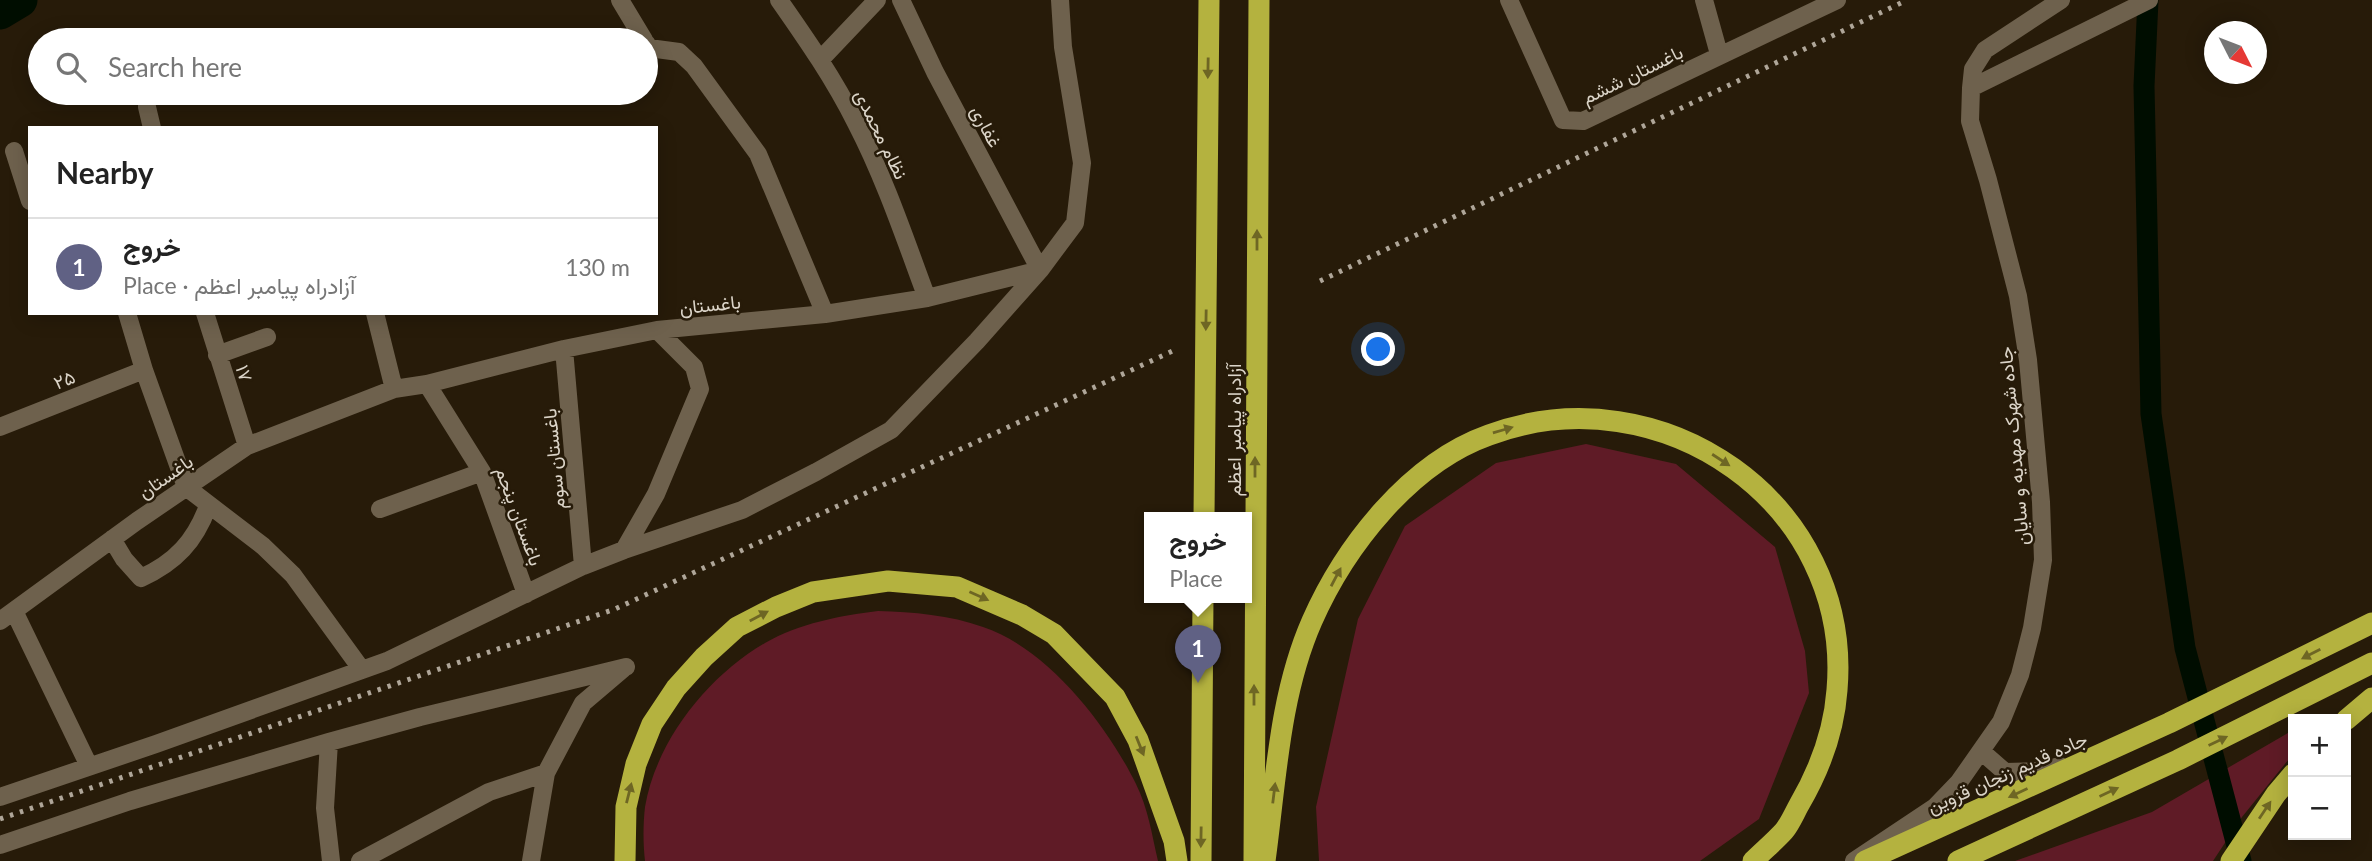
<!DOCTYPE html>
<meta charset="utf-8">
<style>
body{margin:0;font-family:Lato,Vazirmatn,sans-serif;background:#f2f2f2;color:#222}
.controls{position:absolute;right:21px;bottom:21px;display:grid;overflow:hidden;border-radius:0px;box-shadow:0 4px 18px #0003}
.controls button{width:63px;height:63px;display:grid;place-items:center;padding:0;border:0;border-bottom:2px solid #e0e0e0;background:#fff;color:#222;font:35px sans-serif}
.compass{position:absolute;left:2204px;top:21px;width:63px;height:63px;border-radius:50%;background:#fff;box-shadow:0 4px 18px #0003;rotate:132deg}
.you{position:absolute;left:1379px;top:350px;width:24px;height:24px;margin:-18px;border:5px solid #fff;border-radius:50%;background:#1a73e8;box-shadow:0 0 0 10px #1a73e833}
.badge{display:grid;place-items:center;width:46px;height:46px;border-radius:50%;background:#606184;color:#fff;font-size:23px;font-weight:700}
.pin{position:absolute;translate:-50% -58px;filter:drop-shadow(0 2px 4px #0008)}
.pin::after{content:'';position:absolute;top:37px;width:24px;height:21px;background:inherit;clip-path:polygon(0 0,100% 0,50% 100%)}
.popup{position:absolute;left:1144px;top:512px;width:108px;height:91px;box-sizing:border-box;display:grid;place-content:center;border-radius:0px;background:#fff;filter:drop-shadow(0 2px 5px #0005);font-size:23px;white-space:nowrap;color:#767676}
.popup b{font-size:26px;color:#222}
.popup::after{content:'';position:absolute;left:50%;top:100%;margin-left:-14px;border:14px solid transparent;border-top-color:#fff}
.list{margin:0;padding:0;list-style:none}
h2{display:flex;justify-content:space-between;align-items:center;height:91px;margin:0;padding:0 28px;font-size:30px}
h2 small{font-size:23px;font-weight:400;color:#767676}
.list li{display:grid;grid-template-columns:46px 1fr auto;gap:21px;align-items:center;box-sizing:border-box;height:98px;padding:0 28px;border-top:2px solid #e0e0e0}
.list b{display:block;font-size:26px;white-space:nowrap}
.list p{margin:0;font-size:23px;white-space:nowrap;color:#767676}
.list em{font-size:23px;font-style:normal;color:#767676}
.icon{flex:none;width:38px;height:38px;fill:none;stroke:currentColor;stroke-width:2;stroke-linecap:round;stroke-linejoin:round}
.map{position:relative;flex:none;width:2372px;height:861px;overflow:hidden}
.search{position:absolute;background:#fff;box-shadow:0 4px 18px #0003;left:28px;top:28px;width:630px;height:77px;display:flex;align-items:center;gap:18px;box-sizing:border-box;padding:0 24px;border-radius:38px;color:#767676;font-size:26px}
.panel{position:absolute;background:#fff;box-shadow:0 4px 18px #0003;left:28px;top:126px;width:630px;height:189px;border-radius:0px}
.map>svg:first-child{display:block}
.green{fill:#5f1b26}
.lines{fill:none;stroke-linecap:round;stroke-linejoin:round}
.canal{stroke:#000d00;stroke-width:21}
.river{stroke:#000d00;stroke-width:35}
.minor{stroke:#6e614d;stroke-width:18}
.highway{stroke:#b4b23f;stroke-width:21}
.rail{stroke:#afa699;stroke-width:5;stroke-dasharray:3.5 7;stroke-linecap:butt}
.oneway{fill:#6e6624}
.labels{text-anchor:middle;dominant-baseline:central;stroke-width:5;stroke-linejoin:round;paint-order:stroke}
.street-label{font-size:19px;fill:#dbd4c8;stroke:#271b09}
</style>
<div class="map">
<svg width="2372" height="861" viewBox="0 0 2372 861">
<rect width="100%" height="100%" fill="#271b09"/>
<path class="green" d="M1586,444L1676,464L1775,547L1805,651L1809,693L1759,819L1700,861H1319L1316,807L1358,619L1405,526L1496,463Z
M878,611C913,612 950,615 983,627C1047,648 1107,725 1136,784C1148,808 1152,835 1158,861H645C643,844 643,824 645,807C656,741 708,676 765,643C800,623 839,616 878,611Z
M2293,730V754L2242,817L2213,861H2015L2152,812Z"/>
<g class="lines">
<path class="canal" d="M2148,0L2144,86L2151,414L2185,648L2241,861"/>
<path class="river" d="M0,12L20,0"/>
<path class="minor" d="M620,0L644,40
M779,0C807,40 834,79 856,123C885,179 905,239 927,298
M1509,0L1563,120L1583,121L1837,0
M1704,0L1719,54
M646,43L649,48L679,52L694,66L758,154L825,314
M821,59L877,0
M1971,88L2149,0
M147,107L152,128
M14,151L30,201
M127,313L144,370L186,487L263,546L293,575L362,670
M205,313L247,446
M375,313L394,389
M564,349L583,566
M217,355L267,337
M427,384L482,472L526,594
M0,427L144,370
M380,509L482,472
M112,539L124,559L141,578C176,562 195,541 208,506
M624,550L656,494L700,389L694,367L657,330
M14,611L89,766
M0,621L137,521L247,446L394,389L427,384L564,349L657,330L825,314L927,298L1040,270L1075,223L1082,163L1063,47L1060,0
M329,742L325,808L331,861
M1981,751L2005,772L2040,771L2060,766
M0,797L156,744L387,661L583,566L624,550L742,510L816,472L891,430L977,341L1040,270L935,72L901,0
M0,845L130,801L329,742L420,717L626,667
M360,861L489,792L546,773
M531,861L546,773L583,703L623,669
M1854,861L1935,807L1959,782L2001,722L2020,675L2032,628L2043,560L2041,502L2028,360L2018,296L1988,180L1970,121L1971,88L1973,69L1985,50L2061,0"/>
<path class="highway" d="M1204,517L1209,0
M2346,720L2372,698
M625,861L626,807L636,764L652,724L676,688L704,657L737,627L776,607L813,592L888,581L957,587L1022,615L1054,634L1115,697L1138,740L1174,841L1177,861
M1201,861L1203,597
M1254,861L1259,0
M1265,861C1276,781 1279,696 1312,621C1345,546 1410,463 1489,435C1661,371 1853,503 1837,690C1834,732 1820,769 1799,805C1794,814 1790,824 1784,831C1774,842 1763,851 1753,861
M1865,861L2169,723L2372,623
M1958,861L2178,760L2372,663
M2231,861L2276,794L2293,774"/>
<path class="rail" d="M1320,281L1907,0
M0,819L615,609L1177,349"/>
</g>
<defs><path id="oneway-solid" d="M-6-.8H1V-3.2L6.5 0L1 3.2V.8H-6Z" transform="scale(1.75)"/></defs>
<g class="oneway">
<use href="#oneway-solid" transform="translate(1208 68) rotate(91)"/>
<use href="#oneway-solid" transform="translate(1257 240) rotate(-90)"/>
<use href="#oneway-solid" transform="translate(1206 320) rotate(91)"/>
<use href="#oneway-solid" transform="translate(1503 430) rotate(-16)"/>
<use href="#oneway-solid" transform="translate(1721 460) rotate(33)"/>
<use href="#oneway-solid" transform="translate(1255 467) rotate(-90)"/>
<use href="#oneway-solid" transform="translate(1336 577) rotate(-62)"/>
<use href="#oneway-solid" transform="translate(979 596) rotate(24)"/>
<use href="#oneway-solid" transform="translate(759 616) rotate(-28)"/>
<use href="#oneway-solid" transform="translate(2311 654) rotate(153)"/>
<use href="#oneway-solid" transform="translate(1254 695) rotate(-90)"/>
<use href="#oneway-solid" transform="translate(2218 741) rotate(-26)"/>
<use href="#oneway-solid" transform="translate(1140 746) rotate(68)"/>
<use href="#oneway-solid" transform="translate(2109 792) rotate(-25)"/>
<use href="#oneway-solid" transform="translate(629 793) rotate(-76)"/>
<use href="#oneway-solid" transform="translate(1274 793) rotate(-83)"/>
<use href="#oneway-solid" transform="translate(2018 793) rotate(155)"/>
<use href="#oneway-solid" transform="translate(2265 810) rotate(-56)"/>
<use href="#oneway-solid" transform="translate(1201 837) rotate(91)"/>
</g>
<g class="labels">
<g class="street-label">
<text transform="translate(1632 74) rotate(-26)">باغستان ششم</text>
<text transform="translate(987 126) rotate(62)">غفاری</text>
<text transform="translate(882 134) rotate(64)">نظام محمدی</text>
<text transform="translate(710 304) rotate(-6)">باغستان</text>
<text transform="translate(245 373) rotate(72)">۱۷</text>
<text transform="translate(64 379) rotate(-22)">۲۵</text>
<text transform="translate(1233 430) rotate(-90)">آزادراه پیامبر اعظم</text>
<text transform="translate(2013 446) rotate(-95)">جاده شهرک مهدیه و سایان</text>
<text transform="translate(553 459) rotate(-95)">باغستان سوم</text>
<text transform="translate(165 476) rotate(-35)">باغستان</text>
<text transform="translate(520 516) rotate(70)">باغستان پنجم</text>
<text transform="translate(2007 772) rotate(-24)">جاده قدیم زنجان قزوین</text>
</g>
</g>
</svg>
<div class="controls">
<button>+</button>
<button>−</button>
</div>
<svg class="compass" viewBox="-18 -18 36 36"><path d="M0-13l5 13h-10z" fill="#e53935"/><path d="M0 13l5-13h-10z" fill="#767676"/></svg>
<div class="you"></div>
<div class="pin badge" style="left:1198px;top:683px">1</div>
<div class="popup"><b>خروج</b>Place</div>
<div class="search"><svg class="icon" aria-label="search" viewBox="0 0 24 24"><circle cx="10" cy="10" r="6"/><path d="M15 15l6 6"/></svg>Search here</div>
<section class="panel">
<h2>Nearby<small></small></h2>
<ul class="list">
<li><span class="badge">1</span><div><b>خروج</b><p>Place · آزادراه پیامبر اعظم</p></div><em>130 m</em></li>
</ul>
</section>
</div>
